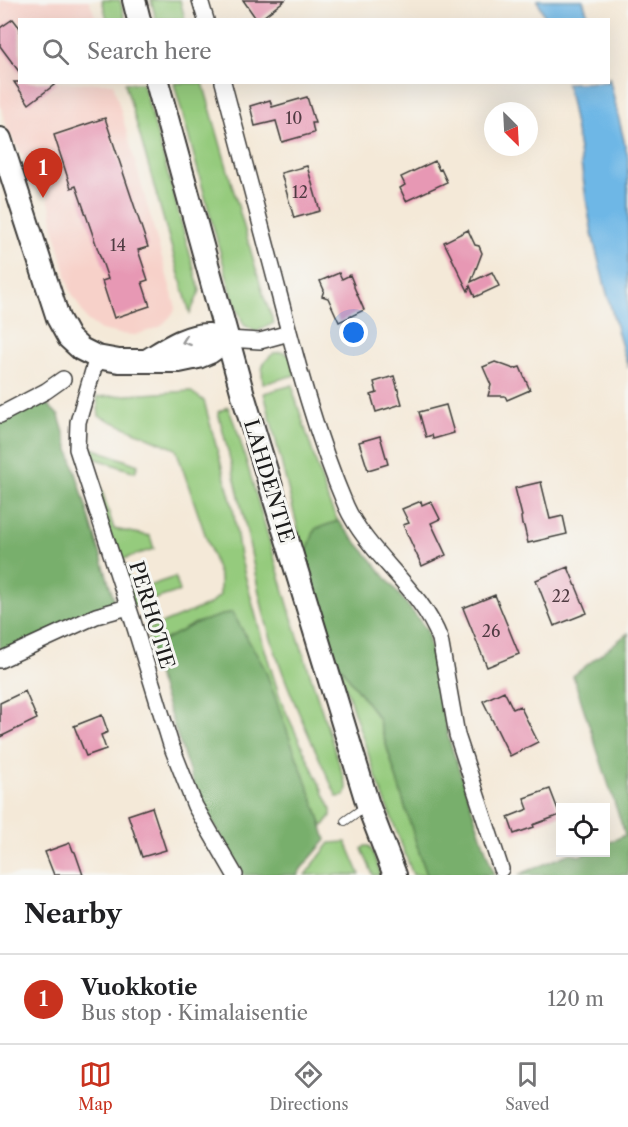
<!DOCTYPE html>
<meta charset="utf-8">
<style>
body{margin:0;font-family:"Libre Caslon Text",serif;background:#f6f6f6;color:#202124}
.controls{position:absolute;right:18px;bottom:18px;display:grid;overflow:hidden;border-radius:0px;box-shadow:0 6px 24px #0002}
.controls button{width:54px;height:54px;display:grid;place-items:center;padding:0;border:0;border-bottom:2px solid #e0e0e0;background:#fff;color:#202124;font:30px sans-serif}
.compass{position:absolute;left:484px;top:102px;width:54px;height:54px;border-radius:50%;background:#fff;box-shadow:0 6px 24px #0002;rotate:156deg}
.you{position:absolute;left:354px;top:333px;width:21px;height:21px;margin:-15px;border:4px solid #fff;border-radius:50%;background:#1a73e8;box-shadow:0 0 0 9px #1a73e833}
.badge{display:grid;place-items:center;width:39px;height:39px;border-radius:50%;background:#c8321e;color:#fff;font-size:20px;font-weight:700}
.pin{position:absolute;translate:-50% -50px;filter:drop-shadow(0 2px 3px #0008)}
.pin::after{content:'';position:absolute;top:32px;width:21px;height:18px;background:inherit;clip-path:polygon(0 0,100% 0,50% 100%)}
.list{margin:0;padding:0;list-style:none}
h2{display:flex;justify-content:space-between;align-items:center;height:78px;margin:0;padding:0 24px;font-size:26px}
h2 small{font-size:20px;font-weight:400;color:#757577}
.list li{display:grid;grid-template-columns:39px 1fr auto;gap:18px;align-items:center;box-sizing:border-box;height:90px;padding:0 24px;border-top:2px solid #e0e0e0}
.list b{display:block;font-size:22px;white-space:nowrap}
.list p{margin:0;font-size:20px;white-space:nowrap;color:#757577}
.list em{font-size:20px;font-style:normal;color:#757577}
.icon{flex:none;width:33px;height:33px;fill:none;stroke:currentColor;stroke-width:2;stroke-linecap:round;stroke-linejoin:round}
.map{position:relative;flex:none;width:628px;height:875px;overflow:hidden}
.search{position:absolute;background:#fff;box-shadow:0 6px 24px #0002;left:18px;right:18px;top:18px;height:66px;display:flex;align-items:center;gap:15px;box-sizing:border-box;padding:0 21px;border-radius:0px;color:#757577;font-size:22px}
.sheet{height:168px;background:#fff}
nav{display:flex;justify-content:space-around;align-items:center;box-sizing:border-box;height:84px;border-top:2px solid #e0e0e0;background:#fff;font-size:16px;color:#757577}
nav a{display:grid;justify-items:center;gap:3px}
nav .on{color:#c8321e}
.map>svg:first-child{display:block}
.built{fill:#f7d1c9}
.green{fill:#95cb7d;stroke:#58744c;stroke-width:1.5}
.forest{fill:#78af6c;stroke:#4a6644;stroke-width:1.5}
.water{fill:#6eb7e6;stroke:#456a81;stroke-width:1.5}
.building{fill:#e798b4}
.lines{fill:none;stroke-linecap:round;stroke-linejoin:round}
.lane-casing{stroke:#3c3b38;stroke-width:10}
.street-casing{stroke:#3c3b38;stroke-width:18}
.secondary-casing{stroke:#3c3b38;stroke-width:26}
.lane{stroke:#fff;stroke-width:8}
.street{stroke:#fff;stroke-width:15}
.secondary{stroke:#fff;stroke-width:22}
.oneway{stroke:#999}
.labels{text-anchor:middle;dominant-baseline:central;stroke-width:6;stroke-linejoin:round;paint-order:stroke}
.number-label{font-size:16px;fill:#4f3b42}
.street-label{font-size:20px;fill:#1c1c1c;stroke:#f6f6f2}
</style>
<div class="map">
<svg width="628" height="875" viewBox="0 0 628 875">
<rect width="100%" height="100%" fill="#f6f6f2"/>
<filter id="ink" filterUnits="userSpaceOnUse"><feTurbulence type="fractalNoise" baseFrequency=".0167" numOctaves="2"/><feDisplacementMap in="SourceGraphic" scale="12" xChannelSelector="R" yChannelSelector="G"/><feConvolveMatrix kernelMatrix="1 2 1 2 8 2 1 2 1" color-interpolation-filters="sRGB"/></filter>
<filter id="wash" filterUnits="userSpaceOnUse"><feTurbulence type="fractalNoise" baseFrequency=".008" numOctaves="4" result="noise"/><feDisplacementMap in="SourceGraphic" scale="24" xChannelSelector="R" yChannelSelector="G"/><feGaussianBlur stdDeviation="1.35" result="paint"/><feColorMatrix in="noise" values="0 0 0 0 0 0 0 0 0 0 0 0 0 0 0 0 0 1.4 0 .05"/><feComposite in="paint" operator="in"/></filter>
<g filter="url(#wash)">
<rect width="100%" height="100%" fill="#f4e9d8"/>
<path class="built" d="M0,0H89L96,19L20,20V82L113,83L176,308L171,316L160,327L135,335L120,334L101,330L87,320L70,290L53,223L51,208L46,191L8,132L0,103Z"/>
<path class="green" d="M102,0H120L125,19H107Z
M151,0H180L185,19H156Z
M125,83H143L200,291L190,313Z
M174,83H203L264,297L274,323L256,332L244,325L233,299Z
M283,352L291,356L295,375L263,384C261,368 261,363 274,353Z
M293,385L294,394L329,503L338,521L316,529L305,557L264,393Z
M190,391L204,401L233,508L240,556L263,643L281,701L331,809V816L322,828L317,811L292,745L196,623L151,647L146,630L210,604L220,595V578L176,449L99,416L97,397Z
M228,407L238,433L291,615L347,788L346,794L344,796L337,797C311,740 283,683 266,622C256,585 251,547 242,510C235,477 226,444 218,412Z
M87,446L138,465L135,472L91,457L114,529L150,536L154,549L123,559L133,591L175,577L180,591L133,606L82,447Z
M337,662L378,718L418,849L427,875H413L375,774Z
M346,842L360,875H305L330,843Z
M365,846H369L373,852L381,875H373L362,849Z"/>
<path class="forest" d="M38,395L59,416L116,606L0,658V415Z
M338,521L371,559L427,630L448,736L494,875H427L418,849L378,718L337,662L305,557L315,529Z
M232,612L265,669L292,745L317,811L326,840L301,869L298,875H244L198,798L159,681L151,647L196,623Z
M628,633V875H518L571,853L579,856L586,853L606,852V844L625,835L573,676Z"/>
<path class="water" d="M537,0H583L589,19H546Z
M609,77L628,157V368C615,323 602,279 592,233C582,183 579,132 566,83L608,82Z"/>
<g id="blocks">
<path class="building" d="M243,0H285L259,20H257Z
M13,19L20,28V73L0,46V28Z
M14,82H58L29,104Z
M307,97L315,123H312L314,133L282,142L276,121L255,126L250,106L270,100L272,107Z
M105,118L148,247L138,250L148,280L142,282L150,306L114,318L102,281L108,279L76,186L71,188L54,135Z
M435,161L439,170L441,169L447,182L406,201L400,188L405,185L401,177Z
M307,166L320,211L294,218L281,173Z
M468,230L475,245L479,246L482,253L471,282L492,272L499,286L475,297L470,286L468,291L444,242Z
M339,273L342,279L350,275L354,285V287L364,310L339,322L328,298L322,296L324,290L320,281Z
M495,362L514,369L520,367L530,390L507,400L505,396H488L491,385L483,367Z
M394,376L402,404L376,412L371,395L377,393L374,382Z
M446,405L454,433L433,439L432,435L426,437L419,412Z
M380,436L388,464L368,470L359,442Z
M541,482L550,519L563,516L567,534L528,543L524,526L522,525L521,517L522,516L515,488Z
M421,501L422,505L431,501L440,519L431,523L446,555L422,566L403,525L409,523L402,509Z
M568,567L587,613L554,626L536,580Z
M495,595L519,654L487,667L463,608Z
M25,691L37,719L0,737V703Z
M504,691L513,709L520,706L538,742L510,756L483,701Z
M102,715L108,732L101,735L106,749L86,756L74,726Z
M550,789L560,815L533,825L534,827L514,834L508,817L528,809L524,798Z
M152,807L166,850L142,857L128,815Z
M70,843L73,851L75,852L83,875H54L45,852Z"/>
</g>
</g>
<g filter="url(#ink)">
<use href="#blocks" fill-opacity="0" stroke="#3c3b38" stroke-width="1.5"/>
<g class="lines">
<defs>
<path id="lane" d="M345,821L366,806"/>
<path id="street" d="M200,0L206,20
M223,82C239,144 256,205 272,267C293,347 313,429 346,506C368,555 421,588 440,639L457,735L501,869
M228,339L260,341L289,333
M97,357L78,422L77,449L132,618L171,745L195,806L235,875
M0,415L46,391L63,379
M0,660L96,616L128,607"/>
<path id="secondary" d="M134,0L139,20
M157,82L243,395L368,805L395,875
M0,139L58,318L69,338L81,349L97,357L119,361H179L198,357L210,352L228,339
M148,360C166,349 188,334 209,335C215,336 222,338 228,339"/>
</defs>
<use href="#lane" class="lane-casing"/>
<use href="#street" class="street-casing"/>
<use href="#secondary" class="secondary-casing"/>
<use href="#lane" class="lane"/>
<use href="#street" class="street"/>
<use href="#secondary" class="secondary"/>
</g>
<defs><path id="oneway-chevron" d="M-2-3.5L2.5 0L-2 3.5" fill="none" stroke-width="1.6" stroke-linecap="round" stroke-linejoin="round" transform="scale(1.5)"/></defs>
<use class="oneway" href="#oneway-chevron" transform="translate(186 341) rotate(160)"/>
</g>
<g class="labels">
<g class="number-label">
<text x="294" y="118">10</text>
<text x="300" y="192">12</text>
<text x="118" y="245">14</text>
<text x="561" y="596">22</text>
<text x="491" y="631">26</text>
</g>
<g class="street-label">
<text transform="translate(269 481) rotate(73)">LAHDENTIE</text>
<text transform="translate(152 615) rotate(73)">PERHOTIE</text>
</g>
</g>
</svg>
<div class="controls">
<button><svg class="icon" aria-label="locate" viewBox="0 0 24 24"><circle cx="12" cy="12" r="6"/><path d="M12 2v4M12 18v4M2 12h4M18 12h4"/></svg></button>
</div>
<svg class="compass" viewBox="-18 -18 36 36"><path d="M0-13l5 13h-10z" fill="#e53935"/><path d="M0 13l5-13h-10z" fill="#757577"/></svg>
<div class="you"></div>
<div class="pin badge" style="left:43px;top:198px">1</div>
<div class="search"><svg class="icon" aria-label="search" viewBox="0 0 24 24"><circle cx="10" cy="10" r="6"/><path d="M15 15l6 6"/></svg>Search here</div>
</div>
<section class="sheet">
<h2>Nearby<small></small></h2>
<ul class="list">
<li><span class="badge">1</span><div><b>Vuokkotie</b><p>Bus stop · Kimalaisentie</p></div><em>120 m</em></li>
</ul>
</section>
<nav>
<a class="on"><svg class="icon" aria-label="map" viewBox="0 0 24 24"><path d="M3 6l6-2 6 2 6-2v14l-6 2-6-2-6 2zM9 4v14M15 6v14"/></svg>Map</a>
<a><svg class="icon" aria-label="directions" viewBox="0 0 24 24"><path d="M12 3l9 9-9 9-9-9zM9 14v-3h6M13 9l2 2-2 2"/></svg>Directions</a>
<a><svg class="icon" aria-label="saved" viewBox="0 0 24 24"><path d="M7 4h10v16l-5-4-5 4z"/></svg>Saved</a>
</nav>
